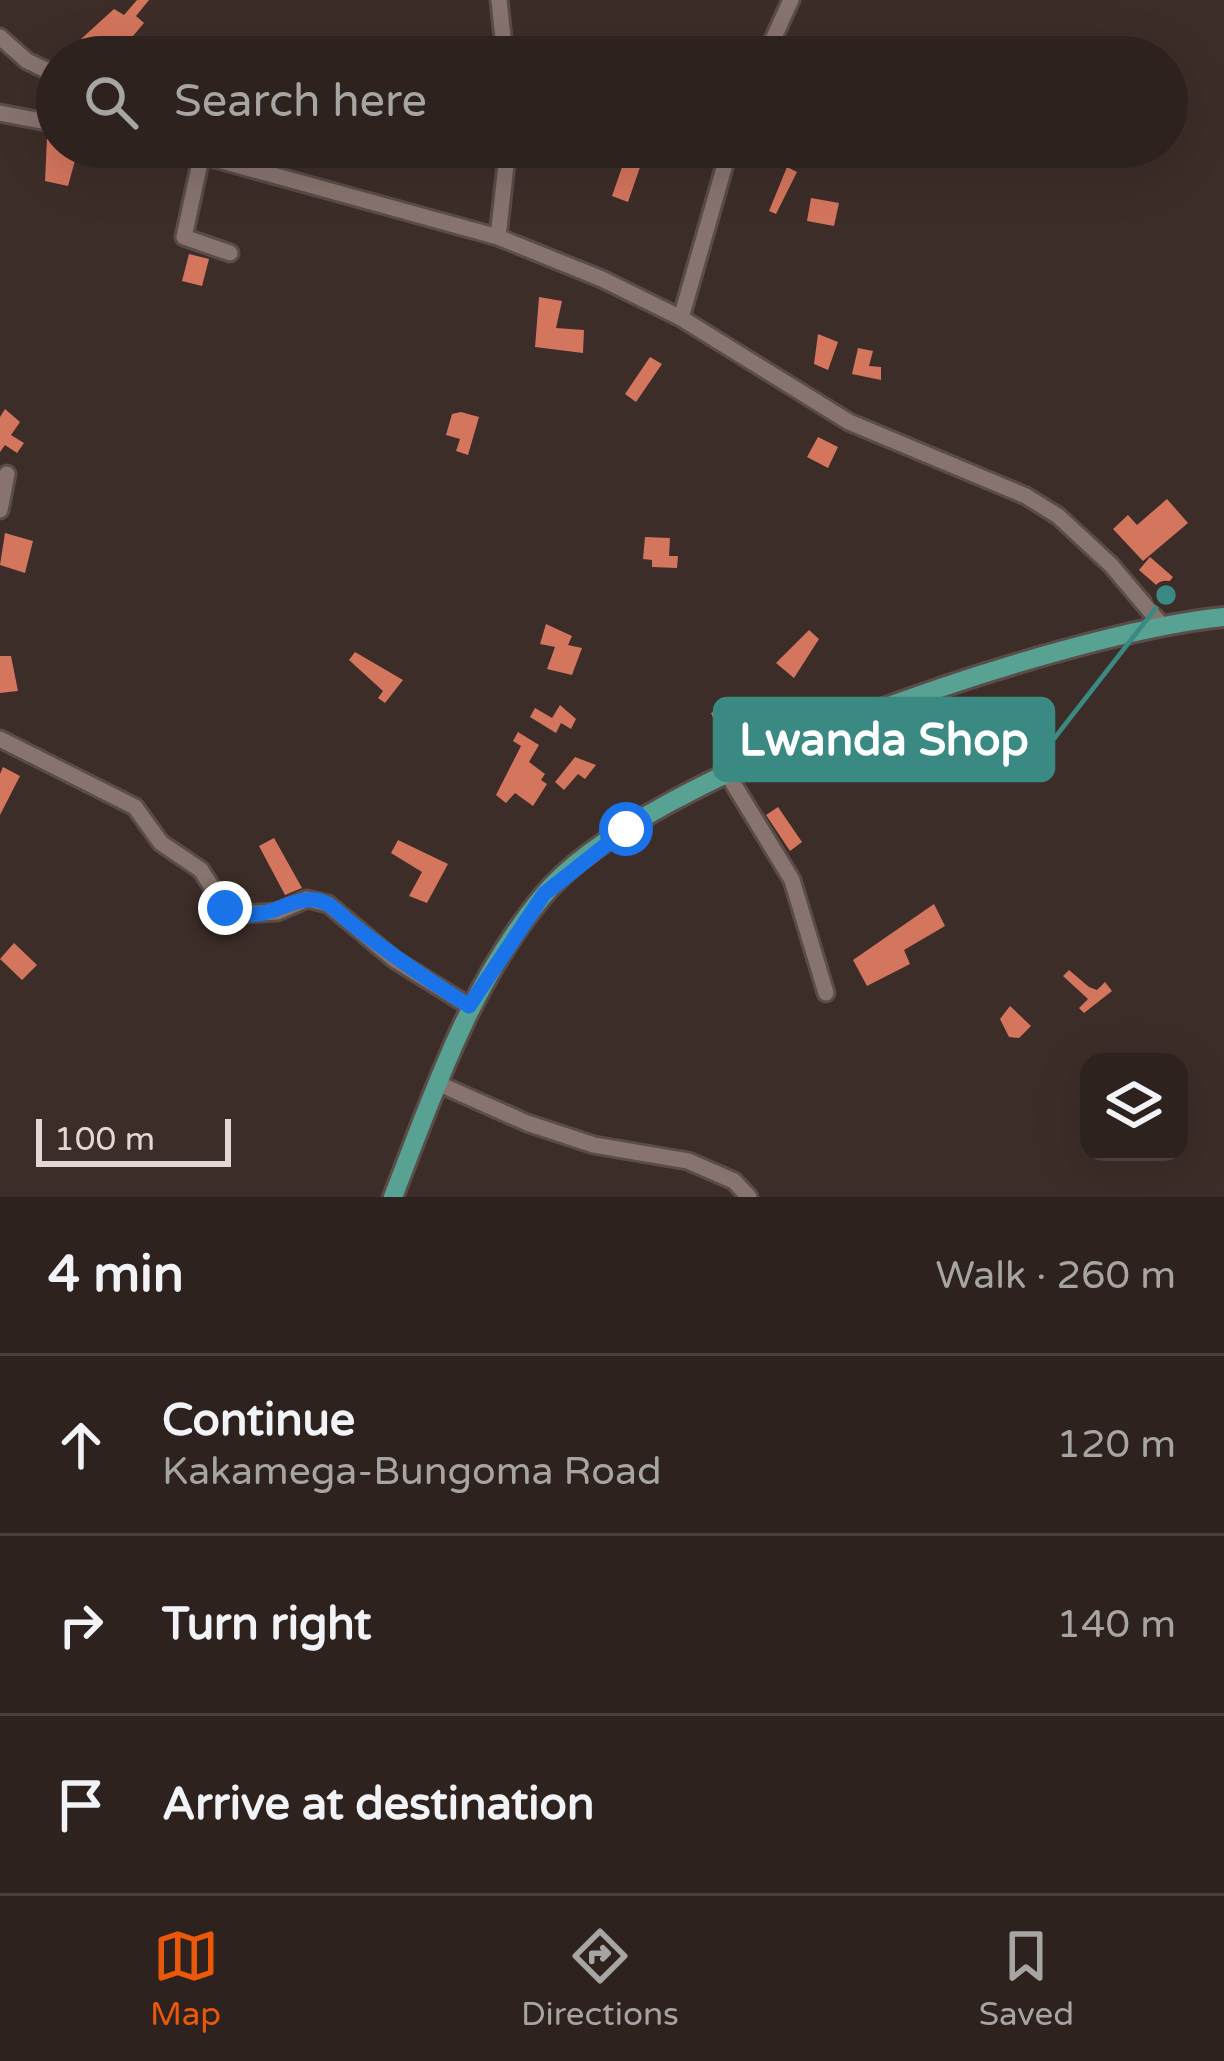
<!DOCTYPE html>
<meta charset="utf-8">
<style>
body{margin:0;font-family:"Varela Round",sans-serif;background:#362a27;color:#f1f3f6}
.controls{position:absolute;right:36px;bottom:36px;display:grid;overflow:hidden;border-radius:24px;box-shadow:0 12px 48px #0002}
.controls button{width:108px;height:108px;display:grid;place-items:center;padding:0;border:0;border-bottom:3px solid #493f3c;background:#2e221e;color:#f1f3f6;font:60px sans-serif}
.scale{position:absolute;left:36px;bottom:30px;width:195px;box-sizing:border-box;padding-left:12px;border:6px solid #e4d8d5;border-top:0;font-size:33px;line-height:42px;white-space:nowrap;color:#e4d8d5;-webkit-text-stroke:9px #3d2d28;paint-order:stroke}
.stop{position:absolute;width:36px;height:36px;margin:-27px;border:9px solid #1a73e8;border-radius:50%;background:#fff}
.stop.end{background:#1a73e8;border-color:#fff;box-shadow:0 3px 12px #0008}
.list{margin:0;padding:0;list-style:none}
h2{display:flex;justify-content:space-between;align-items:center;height:156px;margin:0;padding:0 48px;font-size:51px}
h2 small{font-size:39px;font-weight:400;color:#a7a4a4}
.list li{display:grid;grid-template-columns:78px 1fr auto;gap:36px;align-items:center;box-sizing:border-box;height:180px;padding:0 48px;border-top:3px solid #493f3c}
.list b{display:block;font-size:45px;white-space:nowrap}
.list p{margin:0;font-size:39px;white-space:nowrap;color:#a7a4a4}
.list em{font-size:39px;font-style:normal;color:#a7a4a4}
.icon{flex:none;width:66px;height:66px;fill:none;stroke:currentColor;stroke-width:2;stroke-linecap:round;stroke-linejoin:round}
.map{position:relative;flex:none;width:1224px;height:1197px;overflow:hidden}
.search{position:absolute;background:#2e221e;box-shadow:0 12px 48px #0002;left:36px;right:36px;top:36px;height:132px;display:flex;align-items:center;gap:30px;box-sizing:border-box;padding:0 42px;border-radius:66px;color:#a7a4a4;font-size:45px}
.sheet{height:696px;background:#2e221e}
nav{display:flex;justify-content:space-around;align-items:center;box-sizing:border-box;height:168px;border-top:3px solid #493f3c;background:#2e221e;font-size:33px;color:#a7a4a4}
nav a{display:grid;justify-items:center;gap:6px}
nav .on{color:#ea580c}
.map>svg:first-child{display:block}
.building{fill:#d4755d}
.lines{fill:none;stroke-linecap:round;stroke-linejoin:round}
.minor-casing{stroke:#5a4c48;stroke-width:21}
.major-casing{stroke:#5a4c48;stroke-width:24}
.minor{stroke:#88746f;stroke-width:15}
.major{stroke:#58a294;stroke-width:18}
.route{stroke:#1a73e8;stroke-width:15}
.leader{fill:none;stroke:#3a8a83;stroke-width:4.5}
.callout-dot{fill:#3a8a83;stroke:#3d2d28;stroke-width:4.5}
.callout{fill:#3a8a83;stroke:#3a8a83;stroke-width:4.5}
.callout-label{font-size:45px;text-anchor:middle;font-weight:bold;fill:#fff}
</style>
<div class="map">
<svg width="1224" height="1197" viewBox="0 0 1224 1197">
<rect width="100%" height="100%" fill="#3d2d28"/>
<path class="building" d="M137,0H149L136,16L144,23L133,36L137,40L120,57H98L81,39L114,9L124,15Z
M47,138L57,141V147H87L84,159L76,157L68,186L45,181Z
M629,147H647L628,202L612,196Z
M787,167L797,172L776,214L769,211Z
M811,198L839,203L834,226L807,221Z
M189,254L209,259L202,286L182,281Z
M539,297L562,301L556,328L584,330L583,353L535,347Z
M818,334L838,342L828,370L814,364Z
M858,348L873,351L869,366L881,367V380L852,374Z
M650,357L662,364L636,402L625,394Z
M5,409L20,422L11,435L24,443L17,453L5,445L0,452V417Z
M461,412L479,417L468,455L456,451L460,439L446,435L452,414Z
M818,437L838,447L828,468L807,457Z
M1167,499L1188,523L1143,561L1113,529L1128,515L1137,525Z
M5,533L33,541L25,573L0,565Z
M645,537L670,538L669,556H678L677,568L652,567V560L643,559Z
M1150,557L1173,577L1162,590L1139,570Z
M546,624L572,636L568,645L582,648L572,675L547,669L555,647L540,644Z
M809,630L819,639L794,678L776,663Z
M355,652L403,680L385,703L378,698L383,691L349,660Z
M0,656H11L18,691L0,693Z
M737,703L742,718L762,708L768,722L724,742L711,713Z
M560,705L576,719L571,729L561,723L556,733L530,717L535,708L552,718Z
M518,732L539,745L529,762L545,774L541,780L547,784L533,806L515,793L506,803L496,795L521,746L513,741Z
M575,757L596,765L585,779L578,774L564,790L555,782Z
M3,767L20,776L0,815V774Z
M778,807L802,842L790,851L766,815Z
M274,838L302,888L285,895L259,846Z
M398,840L448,864L427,903L409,896L422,872L391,853Z
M934,904L945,926L904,950L910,964L867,986L853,960Z
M14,943L37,965L22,980L0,959Z
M1069,970L1089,987L1097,990L1105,982L1112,991L1084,1013L1079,1008L1088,999L1063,976Z
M1010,1006L1031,1026L1019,1038L1009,1037L1000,1019Z"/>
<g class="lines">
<defs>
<path id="minor" d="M499,0L505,57
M0,37L27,61L57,75
M765,57L791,0
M0,113L57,124
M171,147L498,237L602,279L681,318L849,422L1026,496L1058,516L1111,565L1160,623
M202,153L184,237L230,253
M498,237L508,147
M681,318L730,147
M0,510L7,474
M0,739L135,807L161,843L201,870L225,908L240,914L277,912L307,899L328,904L395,960L469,1006
M728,775L792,880L826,993
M437,1083L527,1123L594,1145L688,1161L734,1181L749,1197"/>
<path id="major" d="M393,1197C434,1092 469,986 542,897C641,774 1066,632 1224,617"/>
</defs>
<use href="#minor" class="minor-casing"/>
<use href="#major" class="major-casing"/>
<use href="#minor" class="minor"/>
<use href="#major" class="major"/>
</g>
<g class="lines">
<path class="route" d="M225,908C263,928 287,896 315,900C328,901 337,911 346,919C386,952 425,978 469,1006L544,894L626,829"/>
</g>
<path class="leader" d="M1166 595L1053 740"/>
<circle class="callout-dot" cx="1166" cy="595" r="12"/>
<rect class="callout" x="715" y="699" width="338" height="81" rx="12"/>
<g class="callout-label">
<text x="884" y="755">Lwanda Shop</text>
</g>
</svg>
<div class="controls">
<button><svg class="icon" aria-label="layers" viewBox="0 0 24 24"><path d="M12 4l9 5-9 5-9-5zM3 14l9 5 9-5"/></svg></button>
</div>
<div class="scale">100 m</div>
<div class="stop" style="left:626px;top:829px"></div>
<div class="stop end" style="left:225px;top:908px"></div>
<div class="search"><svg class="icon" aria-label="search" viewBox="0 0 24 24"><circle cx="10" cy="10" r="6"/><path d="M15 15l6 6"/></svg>Search here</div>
</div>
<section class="sheet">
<h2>4 min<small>Walk · 260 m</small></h2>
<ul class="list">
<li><svg class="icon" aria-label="ahead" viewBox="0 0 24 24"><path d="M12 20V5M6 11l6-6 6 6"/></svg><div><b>Continue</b><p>Kakamega-Bungoma Road</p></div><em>120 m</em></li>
<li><svg class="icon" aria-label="right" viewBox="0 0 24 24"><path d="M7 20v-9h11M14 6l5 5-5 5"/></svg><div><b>Turn right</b></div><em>140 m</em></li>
<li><svg class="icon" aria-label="arrive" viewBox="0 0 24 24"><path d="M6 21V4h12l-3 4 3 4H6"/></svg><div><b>Arrive at destination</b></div></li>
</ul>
</section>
<nav>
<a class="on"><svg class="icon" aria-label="map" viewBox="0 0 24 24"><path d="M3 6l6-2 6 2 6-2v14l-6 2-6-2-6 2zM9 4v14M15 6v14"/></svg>Map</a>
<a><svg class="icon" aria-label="directions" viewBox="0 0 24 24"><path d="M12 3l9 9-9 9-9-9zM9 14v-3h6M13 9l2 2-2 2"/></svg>Directions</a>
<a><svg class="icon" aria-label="saved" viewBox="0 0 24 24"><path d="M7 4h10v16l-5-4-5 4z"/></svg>Saved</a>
</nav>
